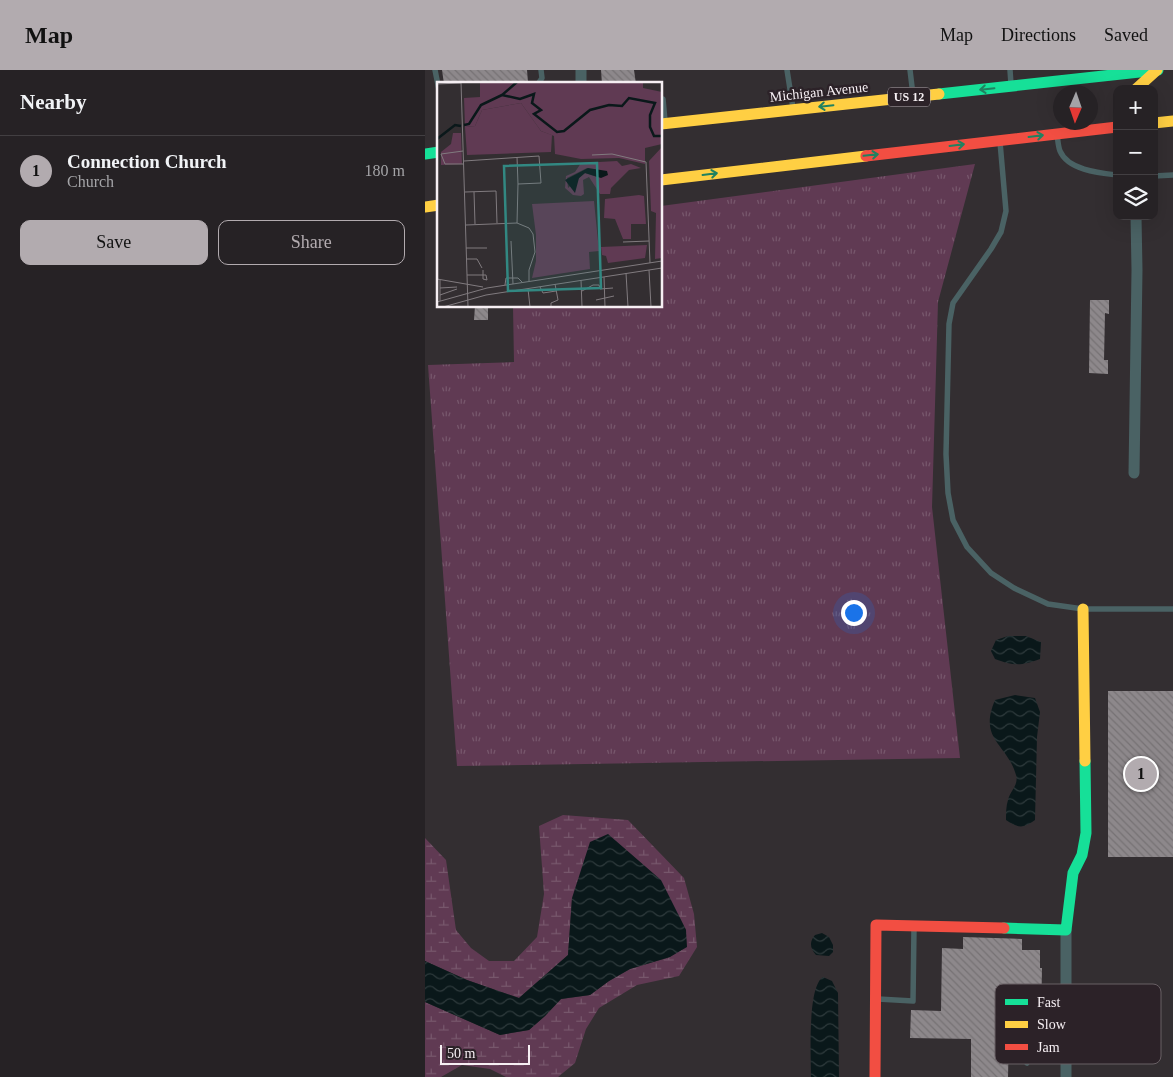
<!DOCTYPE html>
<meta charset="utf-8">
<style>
body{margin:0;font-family:Georgia,serif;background:#322f32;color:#f1f3f6}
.controls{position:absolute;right:15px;top:15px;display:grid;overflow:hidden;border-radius:10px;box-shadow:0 5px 20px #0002}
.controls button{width:45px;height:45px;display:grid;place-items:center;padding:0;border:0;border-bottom:1px solid #423f42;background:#262225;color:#f1f3f6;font:25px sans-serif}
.compass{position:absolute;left:628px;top:15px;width:45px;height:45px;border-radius:50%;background:#262225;box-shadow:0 5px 20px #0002;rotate:182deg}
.scale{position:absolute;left:15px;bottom:12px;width:90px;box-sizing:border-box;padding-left:5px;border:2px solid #f6eff3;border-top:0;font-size:14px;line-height:18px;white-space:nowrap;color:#f6eff3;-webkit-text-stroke:4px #2c2228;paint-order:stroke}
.you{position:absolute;left:428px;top:542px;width:18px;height:18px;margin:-12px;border:4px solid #fff;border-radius:50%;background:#1a73e8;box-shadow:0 0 0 8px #1a73e833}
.badge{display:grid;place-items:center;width:32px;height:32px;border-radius:50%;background:#b2abaf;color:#111;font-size:16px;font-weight:700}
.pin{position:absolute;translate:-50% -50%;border:2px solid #fff;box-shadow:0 1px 5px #0006}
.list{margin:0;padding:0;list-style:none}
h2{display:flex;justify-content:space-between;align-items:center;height:65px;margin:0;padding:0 20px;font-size:21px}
h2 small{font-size:16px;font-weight:400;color:#a4a4a7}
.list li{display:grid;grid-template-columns:32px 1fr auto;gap:15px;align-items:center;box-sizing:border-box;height:70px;padding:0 20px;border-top:1px solid #423f42}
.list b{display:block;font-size:19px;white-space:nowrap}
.list p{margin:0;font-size:16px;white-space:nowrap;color:#a4a4a7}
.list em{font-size:16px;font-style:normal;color:#a4a4a7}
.actions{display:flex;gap:10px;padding:15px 20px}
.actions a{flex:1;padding:11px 0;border:1px solid #b2abaf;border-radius:10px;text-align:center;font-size:18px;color:#b2abaf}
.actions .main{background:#b2abaf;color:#111}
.icon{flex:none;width:28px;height:28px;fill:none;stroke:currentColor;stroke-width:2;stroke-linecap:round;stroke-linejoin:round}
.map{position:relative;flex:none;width:748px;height:1007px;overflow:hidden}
header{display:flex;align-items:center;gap:30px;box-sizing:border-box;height:70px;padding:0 25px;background:#b2abaf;color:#111}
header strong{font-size:24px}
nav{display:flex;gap:28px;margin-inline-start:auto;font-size:18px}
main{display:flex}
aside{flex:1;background:#262225}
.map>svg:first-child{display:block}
.grass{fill:url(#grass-tufts)}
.wetland{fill:url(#wetland-marsh)}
.water{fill:url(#water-waves)}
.building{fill:url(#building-back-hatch)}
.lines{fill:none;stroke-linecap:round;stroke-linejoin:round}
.lane{stroke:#4a6264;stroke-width:5.5}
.street{stroke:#4a6264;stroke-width:11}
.fast{stroke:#16e098;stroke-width:11}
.slow{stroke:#ffcf43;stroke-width:11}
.jam{stroke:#f24e42;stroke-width:11}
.oneway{stroke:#218160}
.labels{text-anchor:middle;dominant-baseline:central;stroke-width:5;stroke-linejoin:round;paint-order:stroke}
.shield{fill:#2c2228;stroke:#b9b2b6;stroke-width:1}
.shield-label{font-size:12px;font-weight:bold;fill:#f6eff3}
.street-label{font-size:14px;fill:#f6eff3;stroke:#2c2228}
.inset-river{fill:none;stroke:#0a181a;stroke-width:2.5}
.inset-road{fill:none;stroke:#817b7f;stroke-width:1}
.view{fill:#328882;fill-opacity:0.15;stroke:#328882;stroke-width:2.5}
.inset-edge{fill:none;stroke:#f6eff3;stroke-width:2.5}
.key{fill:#2c2228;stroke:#696065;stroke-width:1}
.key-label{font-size:14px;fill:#f6eff3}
</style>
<header>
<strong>Map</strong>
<nav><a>Map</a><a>Directions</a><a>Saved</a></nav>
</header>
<main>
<aside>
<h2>Nearby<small></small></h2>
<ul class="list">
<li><span class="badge">1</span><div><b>Connection Church</b><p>Church</p></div><em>180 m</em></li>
</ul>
<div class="actions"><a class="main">Save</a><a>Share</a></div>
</aside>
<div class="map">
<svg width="748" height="1007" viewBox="0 0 748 1007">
<defs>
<pattern id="grass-tufts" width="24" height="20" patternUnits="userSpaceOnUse" patternTransform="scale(1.25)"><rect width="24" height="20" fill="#603a53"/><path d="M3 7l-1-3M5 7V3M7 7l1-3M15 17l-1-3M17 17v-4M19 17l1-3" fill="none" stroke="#77576c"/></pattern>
<pattern id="wetland-marsh" width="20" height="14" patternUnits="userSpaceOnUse" patternTransform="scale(1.25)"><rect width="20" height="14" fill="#603a53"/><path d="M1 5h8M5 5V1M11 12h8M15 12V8" fill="none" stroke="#77576c"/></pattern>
<pattern id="water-waves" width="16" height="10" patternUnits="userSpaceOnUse" patternTransform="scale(1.25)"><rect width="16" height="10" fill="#0a181a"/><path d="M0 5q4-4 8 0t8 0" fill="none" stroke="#2e3a3c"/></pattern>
<pattern id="building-back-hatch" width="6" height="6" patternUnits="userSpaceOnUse" patternTransform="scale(1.25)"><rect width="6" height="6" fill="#8d888b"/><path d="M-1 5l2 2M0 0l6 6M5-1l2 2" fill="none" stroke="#767274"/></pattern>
</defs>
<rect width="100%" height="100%" fill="#332e31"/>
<path class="grass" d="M550,94L513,232L507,437L535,688L32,696L3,295L89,292L88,236H236V136Z"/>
<path class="wetland" d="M138,745L203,750L259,808L269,844L272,877L254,906L212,915L174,938L161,959L150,993L133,1007H81L65,999L37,995L16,1007H0V932L75,965L104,960L120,946L136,929L165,925L184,911L205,899L245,887L261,860L253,844L147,828L143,885L94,928L42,910L0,891V768L21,790L31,860L46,878L64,891H89L112,867L119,824L114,756Z"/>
<path class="water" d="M583,566H601L616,572L615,589C596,596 589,596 570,589L566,581L571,570Z
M590,625L610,628L615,642L612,667L610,750C598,759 593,758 581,750C581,743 581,736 583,730C585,721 594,715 591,705C582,673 553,670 570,630Z
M183,764L236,810L261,860L262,877L245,887L205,899L184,911L165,925L136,929L120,946L104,960L75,965L0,932V891L42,910L94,928L143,885L147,828L165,772Z
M397,863L404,867L408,875V882L404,886L391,885C385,878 384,872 390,865Z
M398,907L407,911L413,923L414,1007H386C386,988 382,917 398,907Z"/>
<path class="building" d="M17,0H102L103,12L19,14Z
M176,0H209L211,14H177Z
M665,230H684V244L680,243L679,290H683V304L664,303Z
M50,236H63V250H49Z
M683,621H748V787H683Z
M538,867L597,869V880H615V898H617L616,952L609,951L608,963H584L583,1007H546V969L485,968L486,940L516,941L517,878L538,879Z"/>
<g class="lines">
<path class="lane" d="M10,0L14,20
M362,0L368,38
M485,0L488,25
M585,0L586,14
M113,14L117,8L116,0
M238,29L240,51
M632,65C633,70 633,76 635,81C643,100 674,103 692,105
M575,72L581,141L576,162L566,179L528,233L524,254L521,384L523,423L528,450L542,477L566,503L589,518L623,534L658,539H748
M729,106L748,105
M453,929L488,931L489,858
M602,993L608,982L619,977H642"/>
<path class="street" d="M156,0V14
M709,403L712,200L711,146
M641,1007V860"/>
<path class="fast" d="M514,24L733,0
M0,84L14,82
M579,858L641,860L648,803L657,785L661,763L660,691"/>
<path class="slow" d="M711,19L732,0
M729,53L748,51
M236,54L514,24
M236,110L441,86
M0,137L14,135
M658,539L660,691"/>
<path class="jam" d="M441,86L692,57
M450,1007L451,855L579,858"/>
</g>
<defs><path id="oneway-shaft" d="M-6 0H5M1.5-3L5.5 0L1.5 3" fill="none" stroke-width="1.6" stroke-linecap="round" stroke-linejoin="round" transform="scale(1.25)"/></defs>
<g class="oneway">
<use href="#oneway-shaft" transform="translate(562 19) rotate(174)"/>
<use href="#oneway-shaft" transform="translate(401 36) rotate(174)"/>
<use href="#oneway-shaft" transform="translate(611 66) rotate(-7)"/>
<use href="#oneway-shaft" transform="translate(532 75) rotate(-7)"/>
<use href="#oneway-shaft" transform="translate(446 85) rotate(-6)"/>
<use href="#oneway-shaft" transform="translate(285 104) rotate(-7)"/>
</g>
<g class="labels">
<rect class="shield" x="463" y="17.5" width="42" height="19" rx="4"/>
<g class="shield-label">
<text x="484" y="27">US 12</text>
</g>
<g class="street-label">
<text transform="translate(394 22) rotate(-6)">Michigan Avenue</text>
</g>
</g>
<g transform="translate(12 12)">
<rect width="225" height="225" fill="#332e31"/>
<path d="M84,21L104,49L115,53L114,70L30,73L28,45L38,44L45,28ZM157,119L162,169L152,170L153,187L95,196L99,179V153L95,122Z" fill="#603a53"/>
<path d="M225,65V176L218,177L219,131L214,129L212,79ZM202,113L207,114L209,142H194V157H186L178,137L167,136L168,117ZM210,163L208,176L171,181L169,174L165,173L164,165Z" fill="#603a53"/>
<path d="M180,79L185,84L194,82L204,86L192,88L174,106L173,112H163L152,95L146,98L147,112L144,114L136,113L128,106L129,94L138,90L144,81ZM150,86L161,90L160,95L148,91L131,106L130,96Z" fill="#603a53" fill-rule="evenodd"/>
<path d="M16,51H24L25,82L4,83V70L14,62Z" fill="#603a53"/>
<path d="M43,0H206V6L225,10V62L208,66V82L182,76L144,77L118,72L117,54L104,49L84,21L45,28L38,44L28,45L27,16L43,15Z" fill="#603a53"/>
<path d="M151,86L170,89L171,93L164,96L148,91L142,96L138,111L128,98Z" fill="#0a181a"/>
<path class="inset-river" d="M80,0L65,13L83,17L97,12L95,21L104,28L97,32L120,50L127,49L153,28L172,23L185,24L192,16L218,21L213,33V45L217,54H225M27,43L32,42L44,23L65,13M0,57L18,43L24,44"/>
<path class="inset-road" d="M24,0L31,225M0,2L24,1M26,69L4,72L8,82H27M155,73L175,72L209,80L213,181M80,75L81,102M27,79L102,74L104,101L81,102L80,141M28,110L59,109L60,141M37,110L38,142M29,143L80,141L92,146L96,152L98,170L92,188V199M74,159L76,202M186,160L212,159M29,166H50M30,177H40L45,186M212,188L214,225M189,191L191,225M30,193H49L50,198L46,197V188M167,195L168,225M225,195V216M0,197L46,205M3,198V219M144,198L145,225M68,203L69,196H81L85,200M103,205L106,211L119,209M3,206L20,205M91,207L93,225M145,209L156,203H162L163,207L176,206M3,213L20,207M159,218L177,214M0,220L50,206L225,179M6,225L49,213L225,186M114,225V221L121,218L118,202"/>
<path class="view" d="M160,81L164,206L71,209L67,84Z"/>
<rect width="225" height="225" class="inset-edge"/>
</g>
<rect x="570" y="914" width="166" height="80" rx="8" class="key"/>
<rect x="580" y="929" width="23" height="6" fill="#16e098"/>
<rect x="580" y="951" width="23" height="7" fill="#ffcf43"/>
<rect x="580" y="974" width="23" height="6" fill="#f24e42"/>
<g class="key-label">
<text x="612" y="937">Fast</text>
<text x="612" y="959">Slow</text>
<text x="612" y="982">Jam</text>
</g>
</svg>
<div class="controls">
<button>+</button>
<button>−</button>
<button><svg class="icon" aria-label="layers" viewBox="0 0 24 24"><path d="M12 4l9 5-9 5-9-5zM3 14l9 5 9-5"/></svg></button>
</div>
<svg class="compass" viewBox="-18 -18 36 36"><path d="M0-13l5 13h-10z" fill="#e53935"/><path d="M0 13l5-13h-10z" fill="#a4a4a7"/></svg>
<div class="scale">50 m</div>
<div class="you"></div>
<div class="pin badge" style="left:716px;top:704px">1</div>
</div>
</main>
